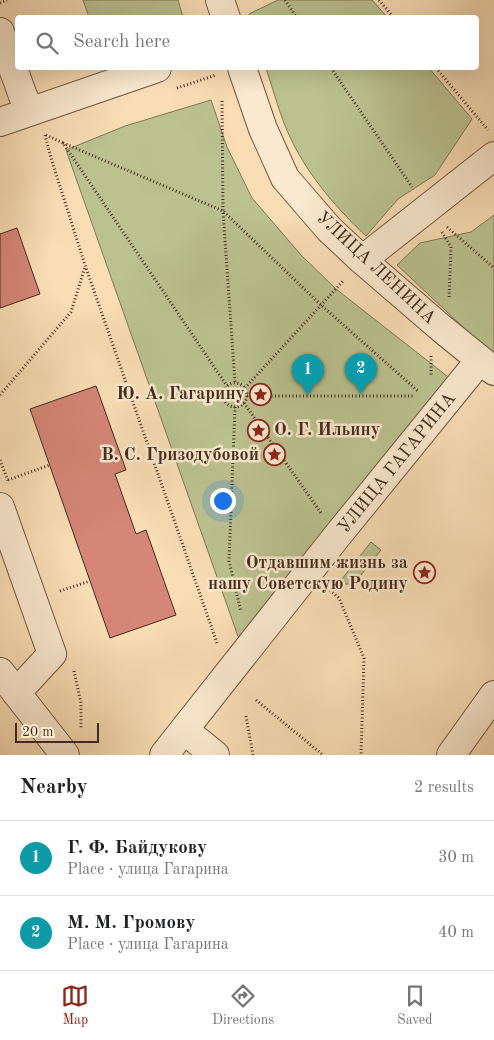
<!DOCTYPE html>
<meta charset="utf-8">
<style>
body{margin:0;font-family:"Old Standard TT",serif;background:#f2f2f2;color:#202124}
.scale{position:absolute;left:15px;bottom:12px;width:84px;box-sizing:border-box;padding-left:5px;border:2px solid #452b1c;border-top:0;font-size:14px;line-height:18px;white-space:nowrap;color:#452b1c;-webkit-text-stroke:4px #fbe9cf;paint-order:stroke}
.you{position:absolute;left:222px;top:500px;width:18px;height:18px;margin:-12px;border:4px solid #fff;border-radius:50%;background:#1a73e8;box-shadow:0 0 0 8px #1a73e833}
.badge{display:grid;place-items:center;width:32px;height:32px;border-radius:50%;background:#8f2418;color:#fff;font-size:16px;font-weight:700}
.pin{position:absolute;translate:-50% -41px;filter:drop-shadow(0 1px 2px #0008)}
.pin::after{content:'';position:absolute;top:26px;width:18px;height:15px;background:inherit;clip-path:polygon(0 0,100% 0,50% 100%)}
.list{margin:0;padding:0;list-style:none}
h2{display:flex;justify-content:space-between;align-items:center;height:65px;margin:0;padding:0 20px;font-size:21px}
h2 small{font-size:16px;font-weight:400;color:#757577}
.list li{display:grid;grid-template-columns:32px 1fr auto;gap:15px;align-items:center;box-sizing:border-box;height:75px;padding:0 20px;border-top:1px solid #e0e0e0}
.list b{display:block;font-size:19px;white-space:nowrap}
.list p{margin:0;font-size:16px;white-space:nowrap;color:#757577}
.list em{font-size:16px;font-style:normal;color:#757577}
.icon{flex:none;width:28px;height:28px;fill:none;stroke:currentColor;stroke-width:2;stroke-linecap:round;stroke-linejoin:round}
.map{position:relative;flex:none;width:494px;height:755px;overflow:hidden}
.search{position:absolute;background:#fff;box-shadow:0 5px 20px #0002;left:15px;right:15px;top:15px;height:55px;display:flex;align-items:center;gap:12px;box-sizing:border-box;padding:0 18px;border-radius:5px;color:#757577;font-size:19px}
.sheet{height:215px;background:#fff}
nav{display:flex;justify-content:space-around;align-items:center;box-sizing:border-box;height:70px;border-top:1px solid #e0e0e0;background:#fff;font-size:14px;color:#757577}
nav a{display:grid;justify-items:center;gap:2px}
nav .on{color:#8f2418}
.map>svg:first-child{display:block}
.green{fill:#bbc290;stroke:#807656}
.building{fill:#d58677;stroke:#452b1c}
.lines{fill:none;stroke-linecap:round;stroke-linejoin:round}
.minor-casing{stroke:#725842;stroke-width:30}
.path{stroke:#452b1c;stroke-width:3;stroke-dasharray:1 2.5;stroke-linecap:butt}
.minor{stroke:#fbe9cf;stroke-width:28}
.labels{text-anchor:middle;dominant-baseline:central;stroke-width:5;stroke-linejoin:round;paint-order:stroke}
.street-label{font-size:18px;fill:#452b1c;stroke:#fbe9cf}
.poi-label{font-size:18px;font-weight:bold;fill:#452b1c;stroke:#fbe9cf;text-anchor:end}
</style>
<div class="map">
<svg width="494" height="755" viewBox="0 0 494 755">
<rect width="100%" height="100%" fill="#f9ddb5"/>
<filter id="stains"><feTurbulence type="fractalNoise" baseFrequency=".004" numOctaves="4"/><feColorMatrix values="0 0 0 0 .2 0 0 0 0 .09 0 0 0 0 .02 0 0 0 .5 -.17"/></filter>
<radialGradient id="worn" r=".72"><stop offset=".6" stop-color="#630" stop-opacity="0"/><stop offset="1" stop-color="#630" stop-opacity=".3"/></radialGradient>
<path class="green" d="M83,0H178L183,17H89Z
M278,0H372L387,17H250L249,14Z
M266,68H429L472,119L435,175L398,199L366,236C332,204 301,167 284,123C277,105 272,86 266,68Z
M211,100L227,147L252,198L301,255L336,289L452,380L239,639L66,150L125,126Z
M494,215V356L397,265L420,243L471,232Z
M371,542L381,550L354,584H338Z"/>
<path class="building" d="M17,228L40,294L0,308V234Z
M96,386L126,470L115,474L136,534L146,530L176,615L110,638L30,409Z"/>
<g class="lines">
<defs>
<path id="minor" d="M220,0L226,18
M0,32L23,96L31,111
M242,68L263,129L285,178L329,229L362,260L441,328L494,371
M0,122L157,68
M362,260L494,156
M0,507L52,654L16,693
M0,672L65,755
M184,730L215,755
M164,755L337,536L480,360
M451,755L494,695"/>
</defs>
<use href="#minor" class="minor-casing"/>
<path class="path" d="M285,0L297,18
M379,0L394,18
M0,3L7,0
M331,68L412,187
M436,68L488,130
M177,88L216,75
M222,101L223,211L235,383
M45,135L51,158L85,265L217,643
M46,135L63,143L227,386
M63,143L223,211L321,305L419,392
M447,227L494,268
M442,232L451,247L449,299
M431,356V375
M223 395a12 12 0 1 1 24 0a12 12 0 1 1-24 0Z
M245,388L344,280
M0,395L71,312L85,267
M247,396H415
M244,403L321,513
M235,407L229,561L241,612
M0,460L8,481
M8,480L50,465
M330,590L339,598L364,658L361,755
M60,591L90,581
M74,671L81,703V729
M256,700L323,755
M246,716L253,755"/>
<use href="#minor" class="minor"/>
</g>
<defs>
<symbol id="sight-ring" viewBox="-11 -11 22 22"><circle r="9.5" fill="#fbe9cf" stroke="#8f2418" stroke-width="1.5"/><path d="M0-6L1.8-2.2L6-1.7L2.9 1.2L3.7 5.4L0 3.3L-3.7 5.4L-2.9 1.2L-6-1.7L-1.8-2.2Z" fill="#8f2418"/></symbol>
</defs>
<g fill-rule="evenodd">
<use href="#sight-ring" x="248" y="382" width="25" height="25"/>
<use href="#sight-ring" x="246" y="418" width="25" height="25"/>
<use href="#sight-ring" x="262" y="442" width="25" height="25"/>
<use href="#sight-ring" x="412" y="560" width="25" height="25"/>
</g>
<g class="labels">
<g class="street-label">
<text transform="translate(376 268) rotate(43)">УЛИЦА ЛЕНИНА</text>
<text transform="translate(397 463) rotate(-51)">УЛИЦА ГАГАРИНА</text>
</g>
<g class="poi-label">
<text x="245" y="394">Ю. А. Гагарину</text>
<text x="274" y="430" text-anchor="start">О. Г. Ильину</text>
<text x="259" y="455">В. С. Гризодубовой</text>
<text x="408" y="563">Отдавшим жизнь за<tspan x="408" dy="21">нашу Советскую Родину</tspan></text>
</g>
</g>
<rect width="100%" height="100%" filter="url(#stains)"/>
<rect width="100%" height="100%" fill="url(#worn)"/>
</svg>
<div class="scale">20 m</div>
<div class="you"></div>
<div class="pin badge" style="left:308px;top:395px;background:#0f9aa8">1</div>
<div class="pin badge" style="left:361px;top:394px;background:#0f9aa8">2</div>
<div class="search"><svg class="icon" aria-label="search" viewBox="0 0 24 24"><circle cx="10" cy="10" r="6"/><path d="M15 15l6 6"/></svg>Search here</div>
</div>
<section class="sheet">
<h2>Nearby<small>2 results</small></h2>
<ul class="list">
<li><span class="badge" style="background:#0f9aa8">1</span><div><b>Г. Ф. Байдукову</b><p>Place · улица Гагарина</p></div><em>30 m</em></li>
<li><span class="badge" style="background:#0f9aa8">2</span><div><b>М. М. Громову</b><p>Place · улица Гагарина</p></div><em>40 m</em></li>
</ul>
</section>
<nav>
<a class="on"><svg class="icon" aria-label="map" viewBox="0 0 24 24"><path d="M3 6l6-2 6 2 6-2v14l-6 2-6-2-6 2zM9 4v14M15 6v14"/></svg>Map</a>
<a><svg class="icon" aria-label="directions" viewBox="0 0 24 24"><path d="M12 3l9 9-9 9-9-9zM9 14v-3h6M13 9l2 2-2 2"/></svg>Directions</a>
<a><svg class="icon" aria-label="saved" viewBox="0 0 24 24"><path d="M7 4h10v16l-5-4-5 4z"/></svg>Saved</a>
</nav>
